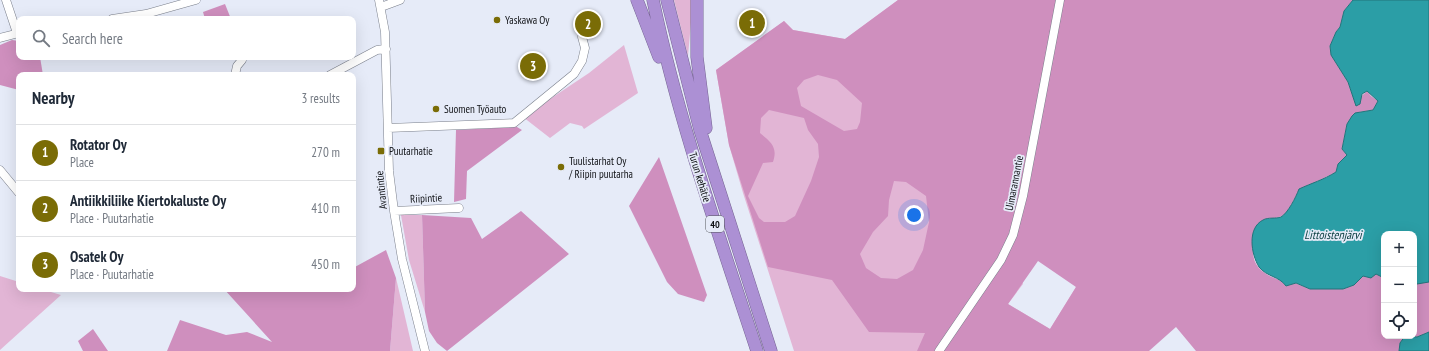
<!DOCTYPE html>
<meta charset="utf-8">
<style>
body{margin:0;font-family:"PT Sans Narrow",sans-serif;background:#f6f6f7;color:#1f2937}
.controls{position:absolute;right:12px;bottom:12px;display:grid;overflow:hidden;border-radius:8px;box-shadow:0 4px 16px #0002}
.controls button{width:36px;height:36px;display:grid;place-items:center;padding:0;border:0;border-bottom:1px solid #e0e1e3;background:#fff;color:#1f2937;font:20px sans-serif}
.you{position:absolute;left:914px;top:215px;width:14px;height:14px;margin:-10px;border:3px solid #fff;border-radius:50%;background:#1a73e8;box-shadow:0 0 0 6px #1a73e833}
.badge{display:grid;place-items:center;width:26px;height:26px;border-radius:50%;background:#7a6c06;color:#fff;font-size:13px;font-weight:700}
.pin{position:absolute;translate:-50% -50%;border:2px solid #fff;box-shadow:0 1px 4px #0006}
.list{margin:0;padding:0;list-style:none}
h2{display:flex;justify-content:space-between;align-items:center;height:52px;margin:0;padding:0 16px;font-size:17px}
h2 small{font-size:13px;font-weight:400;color:#747a83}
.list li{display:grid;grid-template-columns:26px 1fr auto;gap:12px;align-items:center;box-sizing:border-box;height:56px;padding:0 16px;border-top:1px solid #e0e1e3}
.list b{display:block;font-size:15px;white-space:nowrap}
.list p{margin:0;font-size:13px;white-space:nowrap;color:#747a83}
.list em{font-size:13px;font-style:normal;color:#747a83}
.icon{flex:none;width:22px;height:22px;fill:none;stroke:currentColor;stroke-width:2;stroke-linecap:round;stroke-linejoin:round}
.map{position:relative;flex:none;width:1429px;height:351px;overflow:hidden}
.search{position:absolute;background:#fff;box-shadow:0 4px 16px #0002;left:16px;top:16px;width:340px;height:44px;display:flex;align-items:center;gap:10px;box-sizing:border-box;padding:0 14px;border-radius:8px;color:#747a83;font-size:15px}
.panel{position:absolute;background:#fff;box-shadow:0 4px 16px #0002;left:16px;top:72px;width:340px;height:220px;border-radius:8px}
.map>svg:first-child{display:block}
.green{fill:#e2b5d5}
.forest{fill:#cf8fbe;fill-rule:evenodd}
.water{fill:#2b9ea6;stroke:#23747a}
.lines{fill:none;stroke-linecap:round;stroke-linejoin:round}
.minor-casing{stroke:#7a7f8b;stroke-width:9}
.highway-casing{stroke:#756491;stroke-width:13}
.minor{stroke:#fff;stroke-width:8}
.highway{stroke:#ac90d4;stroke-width:12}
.poi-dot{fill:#7a6c06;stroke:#e6ebf8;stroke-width:1.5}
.labels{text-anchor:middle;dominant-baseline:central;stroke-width:3.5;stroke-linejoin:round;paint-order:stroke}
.shield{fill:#e6ebf8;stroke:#505259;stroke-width:1}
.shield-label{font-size:10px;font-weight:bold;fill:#0f1115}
.poi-label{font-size:11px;fill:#0f1115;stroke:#e6ebf8;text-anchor:start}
.street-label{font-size:11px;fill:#0f1115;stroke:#e6ebf8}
.water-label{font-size:12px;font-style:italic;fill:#0d4043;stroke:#e6ebf8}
</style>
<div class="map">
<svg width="1429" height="351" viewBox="0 0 1429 351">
<rect width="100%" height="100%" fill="#e6ebf8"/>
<path class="green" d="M674,0H693L688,56Z
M898,0L1023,284L1008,304L1050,329L1076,287L1110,351H794L743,193L729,145L716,70L784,21L793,30L845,39Z
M624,45L638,93L584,129L582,126L570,123L550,138L523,117L589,73Z
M401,215H422L425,312L409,260Z
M0,276L19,282V289H41L61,295L0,350Z
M396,278L413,351H390Z"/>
<path class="forest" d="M898,0H1353L1344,11L1340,27L1336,32L1330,46L1331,55L1348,82L1355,102L1367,91L1371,96L1378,101L1373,110L1360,112L1347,124L1342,149L1347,155L1338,164L1336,172C1324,179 1309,183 1298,194C1292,200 1289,215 1279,217C1274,219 1269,218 1263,220C1256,237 1244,259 1265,273C1273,279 1280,278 1286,286L1295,283L1310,289H1343L1354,285L1363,276L1376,274L1384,278V336H1405L1400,343L1399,351H1196L1176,327L1149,351H917L925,333L869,332L832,280L768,267L729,145L716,70L784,21L793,30L845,39ZM818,75L837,80L862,103L860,122L857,129L844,131L801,106L797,88L804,80ZM769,110L804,118L808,130L818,144L819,157L811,181L795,216L785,222H764L759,218L748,196L763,163L773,162C778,147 771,142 760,133L761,118ZM894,181L906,182L926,196L929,222L923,250L913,270L897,279L881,278L866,268L860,254L873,232L888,216L889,200ZM1038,261L1076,287L1050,329L1008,304Z
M225,4L231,19H205L203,12Z
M12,40L19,41V57H40L43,75H19V90L0,85V45Z
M517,127L522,130L467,171L466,199L454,202L456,130Z
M659,157L707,295L704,302L678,294L667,282L629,206Z
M521,211L569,254L447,351L437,343L429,331L425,312L422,215L471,218L482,239Z
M386,250L396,278L390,351H167L180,320L226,335L247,332L272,342L224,289H353V268Z
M1423,281L1429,282V332L1417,337L1414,336V282L1417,284Z
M93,329L108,351H83L78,341Z"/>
<path class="water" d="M1353,0H1429V282L1417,284L1414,282V234H1384V278L1376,274L1371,278L1363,276L1354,285L1343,289H1310L1296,283L1286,286C1279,276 1267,277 1259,267C1251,254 1247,228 1263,220C1268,217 1276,219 1281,217C1288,213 1296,197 1299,189C1312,183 1323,180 1336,172L1338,164L1347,155L1342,149L1347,124L1352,116L1355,113L1373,110L1378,101L1367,91L1362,94L1360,104L1356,106L1348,82L1331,55L1330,46L1336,32L1340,27L1344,11Z
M1429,332V351H1399L1400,343L1405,336L1417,337Z"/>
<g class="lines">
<defs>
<path id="minor" d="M6,0L17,33
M379,0L385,32L389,171L394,211L402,259L425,351
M381,7L400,0
M112,19L146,14L196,0
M0,38L19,33
M235,75L237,66L242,60
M330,75L377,50L386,49
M388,128L514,123L574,74L582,61L585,48L582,37
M0,170L19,193
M394,211L459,208
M939,351L1001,260L1013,235L1023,196L1060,0"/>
<path id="highway" d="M637,0L659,57
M653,0C678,120 719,235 757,351
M667,0L700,130L771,351
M697,0V57L706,128"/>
</defs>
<use href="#minor" class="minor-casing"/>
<use href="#highway" class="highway-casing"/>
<use href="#minor" class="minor"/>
<use href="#highway" class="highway"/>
</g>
<g class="poi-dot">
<circle cx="497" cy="20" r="4"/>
<circle cx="436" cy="109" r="4"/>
<rect x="377" y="147" width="8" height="8" rx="2"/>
<circle cx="561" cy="167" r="4"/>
</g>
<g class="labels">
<rect class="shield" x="706" y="216" width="18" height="16" rx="3"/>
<g class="shield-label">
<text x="715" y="224">40</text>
</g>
<g class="poi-label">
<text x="505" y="20">Yaskawa Oy</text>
<text x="444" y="109">Suomen Työauto</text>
<text x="389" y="151">Puutarhatie</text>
<text x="569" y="161">Tuulistarhat Oy<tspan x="569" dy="13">/ Riipin puutarha</tspan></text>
</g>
<g class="street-label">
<text transform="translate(700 177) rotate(73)">Turun kehätie</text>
<text transform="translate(1014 183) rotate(-79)">Uimarannantie</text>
<text transform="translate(381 190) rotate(-96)">Avantintie</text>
<text transform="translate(426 198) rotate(-3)">Riipintie</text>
</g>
<g class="water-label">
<text x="1333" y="234">Littoistenjärvi</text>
</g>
</g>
</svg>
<div class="controls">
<button>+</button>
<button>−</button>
<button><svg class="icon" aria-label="locate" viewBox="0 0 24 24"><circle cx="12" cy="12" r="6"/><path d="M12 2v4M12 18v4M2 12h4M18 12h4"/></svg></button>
</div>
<div class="you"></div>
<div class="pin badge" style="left:752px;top:23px">1</div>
<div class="pin badge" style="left:588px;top:24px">2</div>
<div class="pin badge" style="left:533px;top:66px">3</div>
<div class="search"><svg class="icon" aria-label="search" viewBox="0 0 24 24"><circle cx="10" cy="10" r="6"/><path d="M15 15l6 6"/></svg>Search here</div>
<section class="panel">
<h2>Nearby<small>3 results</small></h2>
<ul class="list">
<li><span class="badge">1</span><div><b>Rotator Oy</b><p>Place</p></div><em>270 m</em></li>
<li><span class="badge">2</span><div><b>Antiikkiliike Kiertokaluste Oy</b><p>Place · Puutarhatie</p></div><em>410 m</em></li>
<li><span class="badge">3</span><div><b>Osatek Oy</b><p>Place · Puutarhatie</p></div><em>450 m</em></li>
</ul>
</section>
</div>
